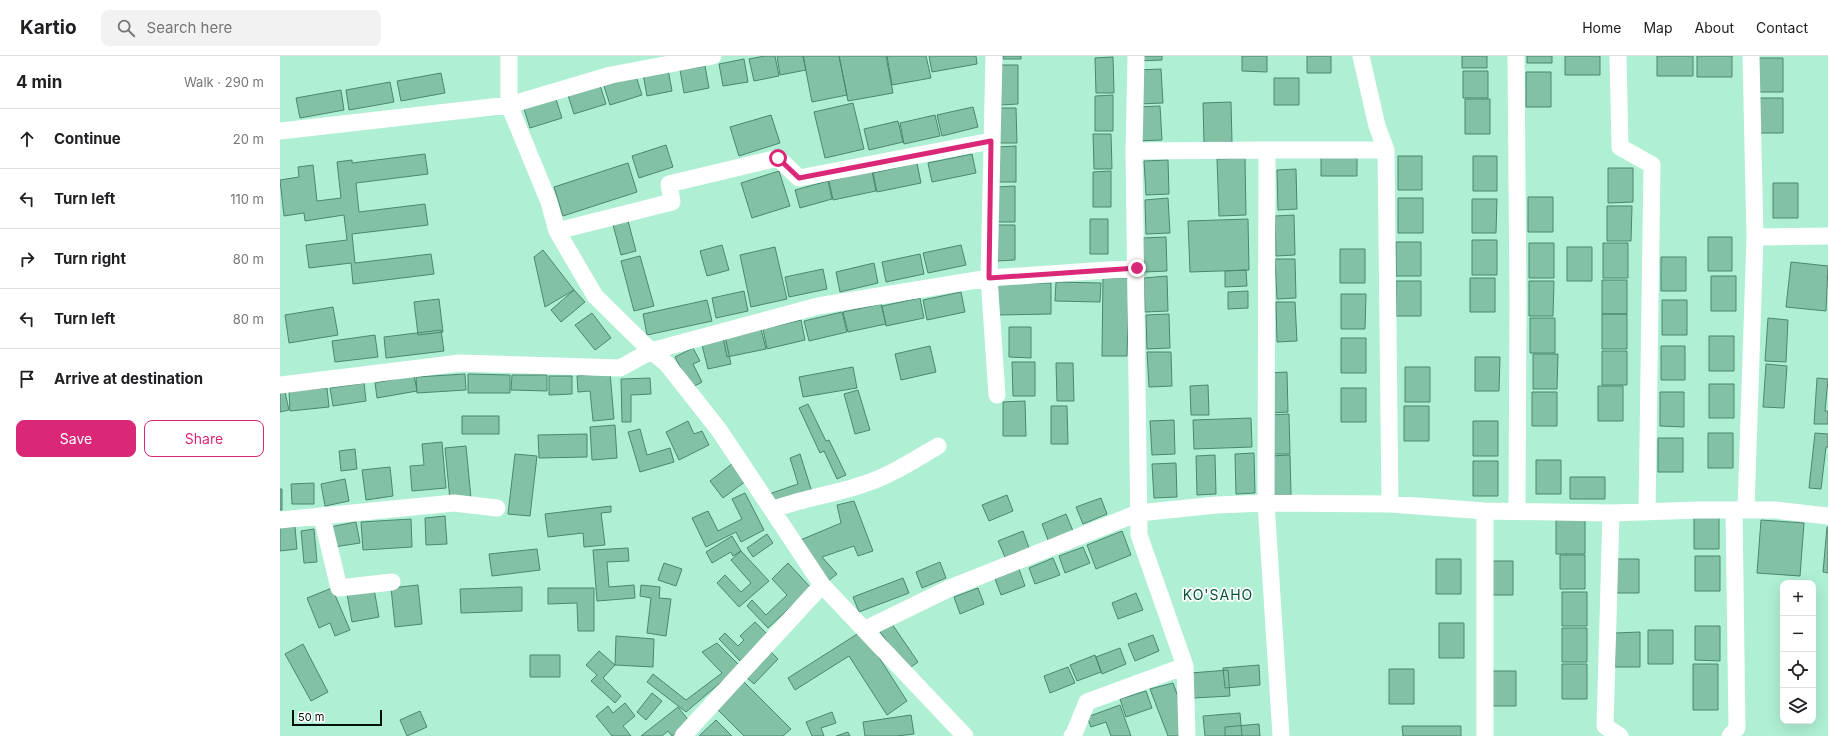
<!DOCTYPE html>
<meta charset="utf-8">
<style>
body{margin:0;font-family:Inter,sans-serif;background:#f2f2f2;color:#202124}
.controls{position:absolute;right:12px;bottom:12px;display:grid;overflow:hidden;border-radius:8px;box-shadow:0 4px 16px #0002}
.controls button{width:36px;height:36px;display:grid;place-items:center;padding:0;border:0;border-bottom:1px solid #e0e0e0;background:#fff;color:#202124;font:20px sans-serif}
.scale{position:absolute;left:12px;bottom:10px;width:90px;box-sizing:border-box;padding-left:4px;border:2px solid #001209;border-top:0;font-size:11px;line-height:14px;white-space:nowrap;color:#001209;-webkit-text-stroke:3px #fff;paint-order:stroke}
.stop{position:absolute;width:12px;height:12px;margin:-9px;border:3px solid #db2777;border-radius:50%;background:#fff}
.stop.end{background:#db2777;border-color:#fff;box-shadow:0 1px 4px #0008}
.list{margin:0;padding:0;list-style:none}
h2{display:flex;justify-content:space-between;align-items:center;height:52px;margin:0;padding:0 16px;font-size:17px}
h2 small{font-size:13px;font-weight:400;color:#757577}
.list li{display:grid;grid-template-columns:26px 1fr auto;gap:12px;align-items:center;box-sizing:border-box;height:60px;padding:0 16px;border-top:1px solid #e0e0e0}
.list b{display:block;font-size:15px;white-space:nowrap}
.list em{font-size:13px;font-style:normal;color:#757577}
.actions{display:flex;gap:8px;padding:12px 16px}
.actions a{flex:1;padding:9px 0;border:1px solid #db2777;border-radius:8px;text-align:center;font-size:14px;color:#db2777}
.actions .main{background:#db2777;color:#fff}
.icon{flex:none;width:22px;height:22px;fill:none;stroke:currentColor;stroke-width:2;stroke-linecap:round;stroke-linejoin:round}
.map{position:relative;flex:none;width:1548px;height:680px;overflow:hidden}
header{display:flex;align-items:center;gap:24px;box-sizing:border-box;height:56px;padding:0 20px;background:#fff;border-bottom:1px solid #e0e0e0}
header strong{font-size:19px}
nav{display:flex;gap:22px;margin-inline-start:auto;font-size:14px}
.search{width:280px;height:36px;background:#f2f2f2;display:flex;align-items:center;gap:10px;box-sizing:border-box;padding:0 14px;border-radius:8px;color:#757577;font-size:15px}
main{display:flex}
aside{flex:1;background:#fff}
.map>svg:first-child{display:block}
.building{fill:#83c1a7;stroke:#4a876f}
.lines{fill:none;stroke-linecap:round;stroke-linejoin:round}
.minor{stroke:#fff;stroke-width:17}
.route{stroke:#db2777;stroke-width:5}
.labels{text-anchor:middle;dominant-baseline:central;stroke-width:3.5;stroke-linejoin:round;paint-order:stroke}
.quarter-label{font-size:14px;letter-spacing:1px;fill:#0a503b;stroke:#fff}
</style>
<header>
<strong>Kartio</strong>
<div class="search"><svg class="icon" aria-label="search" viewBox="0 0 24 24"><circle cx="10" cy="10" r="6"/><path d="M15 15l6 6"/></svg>Search here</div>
<nav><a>Home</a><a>Map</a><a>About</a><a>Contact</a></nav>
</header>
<main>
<aside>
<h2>4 min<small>Walk · 290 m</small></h2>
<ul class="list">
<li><svg class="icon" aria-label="ahead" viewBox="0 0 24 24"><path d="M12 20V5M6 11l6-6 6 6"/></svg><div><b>Continue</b></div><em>20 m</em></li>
<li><svg class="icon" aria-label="left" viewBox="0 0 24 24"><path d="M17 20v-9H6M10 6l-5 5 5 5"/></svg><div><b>Turn left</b></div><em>110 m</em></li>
<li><svg class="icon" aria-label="right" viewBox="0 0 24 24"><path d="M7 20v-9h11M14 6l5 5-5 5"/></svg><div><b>Turn right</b></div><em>80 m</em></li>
<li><svg class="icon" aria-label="left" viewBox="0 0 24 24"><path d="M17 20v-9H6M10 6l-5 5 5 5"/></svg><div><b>Turn left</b></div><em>80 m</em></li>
<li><svg class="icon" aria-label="arrive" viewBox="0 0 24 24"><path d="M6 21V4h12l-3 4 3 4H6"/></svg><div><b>Arrive at destination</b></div></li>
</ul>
<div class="actions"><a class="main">Save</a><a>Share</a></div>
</aside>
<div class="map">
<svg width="1548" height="680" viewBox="0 0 1548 680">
<rect width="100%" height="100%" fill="#afefd4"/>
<path class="building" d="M485,0H495L499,20L474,25L469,3Z
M497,0H523L526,14L500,19Z
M523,0H559L567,39L532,46Z
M559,0H606L613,37L568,45Z
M607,0H646L651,22L612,29Z
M649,0H696L697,8L652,16Z
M723,0H741V3H723Z
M858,0H882V4L858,5Z
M962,0H987V16L962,15Z
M1027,0H1051V17H1027Z
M1182,0H1207V12H1182Z
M1247,0H1272V7H1247Z
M1285,0H1320V19H1285Z
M1377,0H1413V20H1377Z
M1417,0H1452V21H1417Z
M833,1L834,37H816L815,2Z
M1478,2H1503V36H1478Z
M464,3L468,26L443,30L439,8Z
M720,9H738V48L720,49Z
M425,10L429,32L404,37L400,14Z
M388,13L392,35L367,40L363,18Z
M881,13L883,47L859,48L858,14Z
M1183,15H1208V42H1183Z
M1246,16H1271V51H1246Z
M161,17L165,37L121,45L117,25Z
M355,17L362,39L330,49L323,27Z
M994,22H1019V49H994Z
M110,26L114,46L69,54L66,34Z
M319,26L326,48L294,58L287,36Z
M61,34L64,54L20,62L16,42Z
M833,39V75H815V40Z
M275,40L282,62L250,72L243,50Z
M1478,42H1503V77H1478Z
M1185,43H1210V78H1185Z
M951,46L952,86L924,87L923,47Z
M573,47L584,93L545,102L534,56Z
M880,50L882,84L858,85L857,51Z
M693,51L698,71L662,80L657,59Z
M719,52H736L737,87H719Z
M491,59L500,87L459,100L450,71Z
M655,59L660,80L624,88L620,67Z
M618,65L623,86L589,94L584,73Z
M813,78H831L832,113H814Z
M386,89L393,111L359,122L352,100Z
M736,90V126H718V91Z
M145,98L148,118L76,127L79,156L145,148L148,169L72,178L75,207L151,198L154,218L73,228L71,207L29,212L26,189L67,184L64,159L25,165L24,157L4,160L0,124L19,121L18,111L33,109L37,145L61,142L57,106L72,104V107Z
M692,98L696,117L652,126L648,107Z
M1041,99H1077V120H1041Z
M1118,100H1142V134H1118Z
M1193,100H1217V135H1193Z
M965,102L966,159L939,160L937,103Z
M888,104L889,138L866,139L864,105Z
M348,107L357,136L283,160L274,131Z
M637,107L641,127L597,136L593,117Z
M1328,112H1353V146L1328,147Z
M1016,113L1017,153L998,154L997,114Z
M499,115L510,150L472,162L461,127Z
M592,115L596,135L553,144L549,125Z
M831,115V151H813V116Z
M548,125L552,143L520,152L515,134Z
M1493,127H1518V162H1493Z
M735,130V166H717V131Z
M1248,141H1273V176H1248Z
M888,142L890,177L866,178L865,144Z
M1118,142H1143V177H1118Z
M1192,143H1217L1216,177H1192Z
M1327,150H1352L1351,185H1327Z
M1014,159L1015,199L996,200L995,160Z
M347,161L356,195L341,199L332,165Z
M810,163H828V198H810Z
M968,163L969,214L910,216L908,165Z
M717,169H735V204L717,205Z
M886,181L887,215L864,216L863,182Z
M1428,181H1452V215H1428Z
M1192,184H1217V219H1192Z
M1116,186H1141V220H1116Z
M1249,187H1274V222H1249Z
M1323,187H1348V222H1323Z
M442,189L449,214L427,220L420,195Z
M681,189L686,209L648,217L643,197Z
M495,191L507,243L471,251L460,199Z
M1287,191H1312V225H1287Z
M1060,193H1085V227H1060Z
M263,194L294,234L265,251L254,201Z
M640,198L644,218L606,226L602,206Z
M360,200L374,250L354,255L341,205Z
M1381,201H1406V235H1381Z
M995,203H1015L1016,242L997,243Z
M1511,206L1548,210L1546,255L1506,251Z
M594,207L598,227L560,236L556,216Z
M543,213L547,233L509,241L505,221Z
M966,214L967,230L945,231V215Z
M887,220L888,255L865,256L864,222Z
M1431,220H1456V255H1431Z
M823,221L849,222L847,300H822Z
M1190,222H1215V256H1190Z
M1322,224H1347V258H1322Z
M1116,225H1141V260H1116Z
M1249,225H1274L1273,260H1249Z
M776,226L821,227L820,246L775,245Z
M717,227H771V258L717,259Z
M294,234L305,246L281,266L271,254Z
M464,235L468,255L436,262L432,242Z
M968,235V252L948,253V236Z
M681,236L685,256L647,264L643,244Z
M1061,238H1086L1085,273H1061Z
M640,242L644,262L606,270L602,250Z
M159,243L163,276L138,279L134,246Z
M427,244L432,265L367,279L363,258Z
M1382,244H1407V279H1382Z
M996,246H1015L1017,285L997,286Z
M601,248L606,268L568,276L563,256Z
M53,251L58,279L9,287L5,259Z
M562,256L567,276L529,285L524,265Z
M312,257L331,282L315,294L295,269Z
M889,258L890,292L867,293L866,259Z
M1322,258H1347V293H1322Z
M1250,262H1275V297H1250Z
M1488,262L1508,264L1506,306L1485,305Z
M521,264L525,284L487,293L483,273Z
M729,271H751V302L729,301Z
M481,273L486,293L447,301L443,281Z
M161,274L164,295L106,302L104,281Z
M95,279L98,301L55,306L52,285Z
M445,280L451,308L428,313L421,285Z
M1429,280H1454V315H1429Z
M1061,282H1086V317H1061Z
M650,290L656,316L621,324L615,298Z
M1381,290H1405V324H1381Z
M413,292L420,305L413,308L422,326L411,332L395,301Z
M1322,295H1347V329H1322Z
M867,296H891L892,330L869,331Z
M1253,298H1278L1277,333H1253Z
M1195,301H1220L1219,335H1195Z
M732,306H755V340H733Z
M776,307H793L794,345H777Z
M1486,308L1507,310L1504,352L1483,351Z
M573,311L577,332L523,341L519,321Z
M1125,311H1150V346H1125Z
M1007,316L1008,356L989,357L988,317Z
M330,317L334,363L313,365L310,335L298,336L297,320Z
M185,318L186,334L137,337L136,321Z
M188,318L230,319V337H188Z
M134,319L137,335L97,342L95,327Z
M232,319H267V335L231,334Z
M269,320H292V338L269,339Z
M370,322L371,338L351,339V366H342L341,323Z
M1537,322L1548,323L1545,355H1548V368H1534Z
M84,327L86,345L53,350L50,332Z
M1429,328H1454V362H1429Z
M928,329L929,359H911L910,330Z
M1318,330H1343V365H1318Z
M4,332L9,354L0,356V333Z
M47,332L49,351L10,355L9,335Z
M1061,332H1086V366H1061Z
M578,334L590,374L575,378L564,338Z
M1252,336H1277V370H1252Z
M1380,336H1404V371L1380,370Z
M745,345L746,380H723V346Z
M528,348L546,385L549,384L566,419L557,423L544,395L540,397L519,352Z
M771,350H787L788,388H771Z
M1124,350H1149V385H1124Z
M1009,358L1010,398H990L989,359Z
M182,360H219V378H182Z
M971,362L972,391L914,393L913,364Z
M894,364L895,398L872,399L870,365Z
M408,365L414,378L422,375L429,389L399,404L386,376Z
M1193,365H1218V400H1193Z
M335,369L337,402L312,404L310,371Z
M360,373L367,399L390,392L394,406L360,416L348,376Z
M1428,377H1453V412H1428Z
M1535,377L1548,378V391H1546L1541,433L1529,432Z
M307,378V401L259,402L258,379Z
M1378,382H1403V416H1378Z
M162,386L166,432L132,435L130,410L144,409L142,388Z
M186,390L191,442L170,444L165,392Z
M75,393L77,413L61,415L59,395Z
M974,397L975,437L956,438L955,398Z
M235,398L257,400L250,460L228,458Z
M520,398L532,436L492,448L489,438L518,428L510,402Z
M935,399L936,438L917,439L916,400Z
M1010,399L1011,439H992L990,400Z
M1256,404H1281V438H1256Z
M1193,405H1218V440H1193Z
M453,407L466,425L443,442L430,425Z
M896,407L897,441L874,442L872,408Z
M110,411L113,440L86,444L82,414Z
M1290,421H1325V443H1290Z
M65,423L69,445L45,450L41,428Z
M34,427V448H12L11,428Z
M0,433H2V454H0Z
M465,437L484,474L461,486L456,476L426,491L412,462L428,455L438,475L462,463L452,443Z
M727,439L733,455L709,465L702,449Z
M821,442L827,458L803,468L796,451Z
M574,445L593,495L578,500L574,490L542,501L557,518L548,525L518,485L561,467L557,449Z
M331,450V456L321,457L325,489L304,491L303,477L268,481L265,458Z
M786,458L793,475L768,484L762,468Z
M1414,459H1439V493H1414Z
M165,460L167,488L146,489L145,462Z
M1276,461H1305V498H1276Z
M131,463L132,491L83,494L81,466Z
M1481,464L1524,467L1520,520L1477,517Z
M76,466L80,487L54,491L50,471Z
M15,471L17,493L0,495V472Z
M1547,471H1548V517L1543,516Z
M34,473L37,506L24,507L21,475Z
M743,475L749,492L725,501L718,485Z
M842,475L851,499L816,513L807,489Z
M487,478L493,487L473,501L467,492Z
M452,480L461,495L453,500L451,496L432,507L426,496Z
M803,491L810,507L785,517L779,500Z
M348,492L349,505L327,506L329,531L354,529L355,542L317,545L313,494Z
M257,493L260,514L212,520L209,498Z
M461,495L489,525L459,551L437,527L445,519L461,536L471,527L451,504Z
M1280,499H1305V533H1280Z
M1415,500H1440V535H1415Z
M773,502L780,519L755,528L749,512Z
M1156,503H1181V538H1156Z
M1334,503H1359V537H1334Z
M1208,505H1233V539H1208Z
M660,506L666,522L642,532L636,516Z
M384,507L402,513L396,530L378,524Z
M508,507L531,532L488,572L467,550L472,544L486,559L507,539L492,523Z
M739,513L745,530L721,539L715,523Z
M623,522L629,537L579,556L573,541Z
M138,529L142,568L115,571L111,532Z
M361,529L380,531L379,542L391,543L386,580L367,577L371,542L360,540Z
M242,531V555L181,557L180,533Z
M52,532L70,574L55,580L50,567L39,572L27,542Z
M268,532H314V575H298L297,547L268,548Z
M698,532L704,548L680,558L674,541Z
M94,533L99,561L72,566L67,538Z
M1282,536H1307V570H1282Z
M856,537L863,554L838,563L832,547Z
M610,565L638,606L627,614L598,573Z
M475,566L488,579L461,606L439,583L445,577L458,590L464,584L460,580Z
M1159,567H1184V602H1159Z
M1415,570H1440V605L1415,604Z
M1282,572H1307V606H1282Z
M1368,574H1393V608H1368Z
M582,575L627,645L607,659L569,600L515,634L508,622Z
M1360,576V611H1335V577Z
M873,579L879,595L855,605L848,588Z
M336,580L374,583L373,611L335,609Z
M437,587L460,610L406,656L367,626L373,618L406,644L442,617L422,596Z
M23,588L48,636L31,645L5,598Z
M840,592L846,608L822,618L816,601Z
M489,594L498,603L474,628L465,620Z
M319,595L335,609L323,622L341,640L335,647L311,625L317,619L306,609Z
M250,599H280V621H250Z
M815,599L821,616L797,625L790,609Z
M1282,608H1307V643H1282Z
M1413,608H1438V654H1413Z
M979,609L980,629L945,632L943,612Z
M788,611L795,627L770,637L764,620Z
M1109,613H1134V648H1109Z
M948,614L950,640L913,642L911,617Z
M1211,615H1236V650H1211Z
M463,625L511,673L503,680H464L436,652Z
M893,627L902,652L904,680H888L870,633Z
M866,635L872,652L846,661L840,643Z
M372,637L382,645L366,664L357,656Z
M345,647L355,660L343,670L351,680H332L316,660L328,650L333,657Z
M840,649L851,680H831L826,666L811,671L807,661Z
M398,651L410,666L392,680L388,675L382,680H361Z
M140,655L147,671L127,680L120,664Z
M552,656L556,667L541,672L544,680H532L526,666Z
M960,657L962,680H925L923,660Z
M631,659L634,678L617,680H585L583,666Z
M436,664L452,680H419Z
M979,668L980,680H945V671Z
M1122,670H1181V680H1123Z
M568,676L570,680H556Z"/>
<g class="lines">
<path class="minor" d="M229,0V49L269,146L277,175L315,240L371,295L538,250L709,222L857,212
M714,0L709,222L717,339
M1081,0L1097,70L1106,94L1110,448
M1236,0L1238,244L1237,455
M1338,0L1340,91L1372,109L1367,455
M1471,0L1475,181L1548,180
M0,75L229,49L331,19L433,0
M987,94H1106
M854,95L987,94L986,447L1001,680
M277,175L392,146L389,128L498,102L519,122L711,85
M0,329L180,307L340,312L371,295L387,308L439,374L542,529L685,680
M1466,453L1475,181
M492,454C521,442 553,439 584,428C610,420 634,404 658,390
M1205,455V680
M1331,457L1325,670L1340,680
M42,461L59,532L112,526
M0,464L174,447L217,452
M586,573L670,532L858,457L937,449L986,447L1110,448L1205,455L1331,457L1419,454H1495L1548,460
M905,610L907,680
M403,680L542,529
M792,680L794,678L807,646L905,610L859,479L854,95L856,0
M1450,680L1457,672L1454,454"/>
</g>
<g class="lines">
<path class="route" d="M498,102L519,122L711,85L709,222L857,212"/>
</g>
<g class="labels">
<g class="quarter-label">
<text x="938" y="538">KO'SAHO</text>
</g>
</g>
</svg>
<div class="controls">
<button>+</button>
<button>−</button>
<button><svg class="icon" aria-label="locate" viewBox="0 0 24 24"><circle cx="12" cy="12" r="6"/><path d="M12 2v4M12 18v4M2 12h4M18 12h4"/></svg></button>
<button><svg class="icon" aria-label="layers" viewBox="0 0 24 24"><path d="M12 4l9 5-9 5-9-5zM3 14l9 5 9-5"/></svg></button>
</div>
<div class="scale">50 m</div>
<div class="stop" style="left:498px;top:102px"></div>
<div class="stop end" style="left:857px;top:212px"></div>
</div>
</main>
